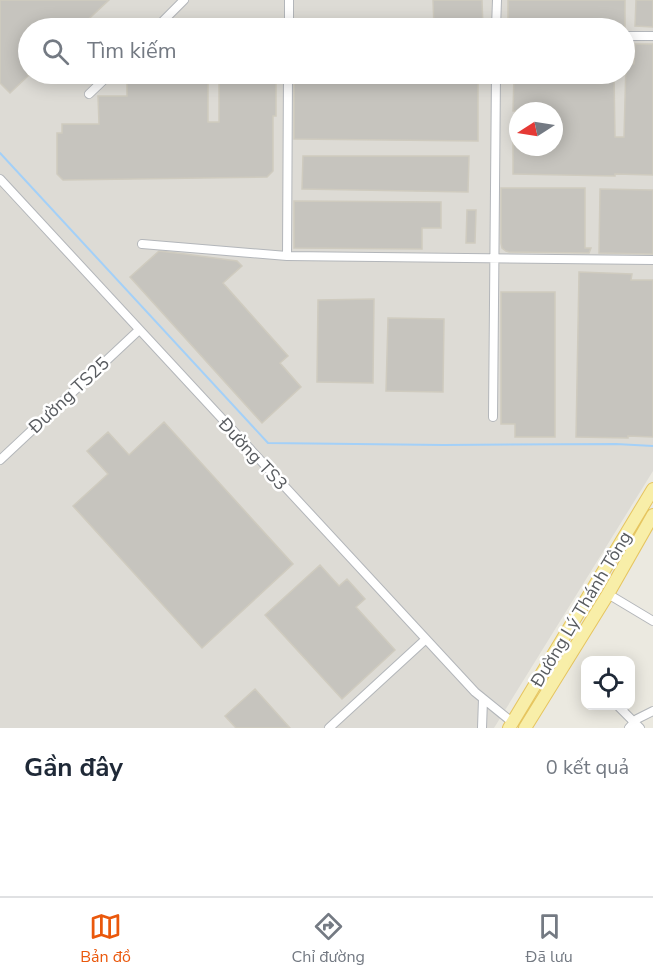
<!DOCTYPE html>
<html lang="vi">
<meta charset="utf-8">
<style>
body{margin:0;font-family:"Nunito Sans",sans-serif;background:#f6f6f7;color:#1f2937}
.controls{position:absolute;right:18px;bottom:18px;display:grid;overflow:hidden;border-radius:12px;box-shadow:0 3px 15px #0003}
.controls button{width:54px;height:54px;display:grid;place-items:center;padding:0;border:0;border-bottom:2px solid #e0e1e3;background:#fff;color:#1f2937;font:30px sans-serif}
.compass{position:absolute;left:509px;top:102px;width:54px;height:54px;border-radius:50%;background:#fff;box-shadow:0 3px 15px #0003;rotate:258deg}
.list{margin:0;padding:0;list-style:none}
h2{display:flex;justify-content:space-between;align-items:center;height:78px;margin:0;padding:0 24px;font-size:26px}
h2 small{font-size:20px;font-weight:400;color:#747a83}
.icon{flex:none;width:33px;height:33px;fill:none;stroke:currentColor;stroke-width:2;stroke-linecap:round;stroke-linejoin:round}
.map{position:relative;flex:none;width:653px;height:728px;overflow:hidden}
.search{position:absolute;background:#fff;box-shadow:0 3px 15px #0003;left:18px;right:18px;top:18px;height:66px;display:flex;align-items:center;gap:15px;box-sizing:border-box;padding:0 21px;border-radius:33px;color:#747a83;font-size:22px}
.sheet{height:168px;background:#fff}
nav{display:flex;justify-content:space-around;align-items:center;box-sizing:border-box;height:84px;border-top:2px solid #e0e1e3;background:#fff;font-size:16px;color:#747a83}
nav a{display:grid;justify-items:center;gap:3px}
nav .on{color:#ea580c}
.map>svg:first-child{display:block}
.industrial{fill:#dddbd5;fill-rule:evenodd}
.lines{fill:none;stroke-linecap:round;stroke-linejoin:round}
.stream{stroke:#a3d0f8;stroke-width:2}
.building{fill:#c6c4be;stroke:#cfcbbf;stroke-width:1.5}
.street-casing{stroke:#b3b6ba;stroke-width:10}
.primary-casing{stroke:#e6c55f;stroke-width:14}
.street{stroke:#fff;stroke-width:8}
.primary{stroke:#f8eea8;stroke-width:12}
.labels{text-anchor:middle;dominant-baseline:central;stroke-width:5;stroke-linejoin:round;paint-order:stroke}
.street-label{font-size:18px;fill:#595c60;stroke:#fff}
</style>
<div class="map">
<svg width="653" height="728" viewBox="0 0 653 728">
<rect width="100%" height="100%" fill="#ebe9e0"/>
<path class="industrial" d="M0,0H653V471L494,728H0ZM28,28H624V74H28ZM518,111H554V147H518Z"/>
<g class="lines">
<path class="stream" d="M0,153L268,443L443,445L616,444L653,446"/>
</g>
<path class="building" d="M0,0H109L79,28H28V76L10,93L0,83Z
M433,0H482L483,28H434Z
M508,0H625V28H575V24L508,23Z
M636,0H653V27L635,26Z
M635,44H653V175L615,174V176L513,174V133H518V147H554V111H513L514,74H614L615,137H624L626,63L634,64Z
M127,74H208V122H219V74H276V116H273V171L267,177L63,180L57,174V133H62V124H99L98,96H127Z
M294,74H474L478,78V141L294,139Z
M303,156H469L468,192L302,189Z
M501,188H585V248H591L589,253L509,252L506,251L502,248L501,243Z
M600,189L653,190V254L599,253Z
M294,201L441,202V228H422V249L294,248Z
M467,210H476L475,243H466Z
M159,251L185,254L237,261L242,266L223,283L288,356L280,363L301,387L262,423L130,277Z
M579,272L632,274L631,280H653V437L628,436V438L576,437Z
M501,292H555V437H515V424H501Z
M374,299L373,383L317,382L318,300Z
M388,318L444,319L443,392L386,391Z
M164,422L293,564L202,648L73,506L108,474L87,451L108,432L129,455Z
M320,565L339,586L347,579L365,599L356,607L395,650L342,699L265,615Z
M255,689L290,728H236L225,716Z"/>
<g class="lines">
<defs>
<path id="street" d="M156,28L184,0
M289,28V0
M496,28L497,0
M624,36H653
M89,94L110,74
M0,179L475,692L512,722
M142,244L287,256L653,260
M287,256L288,74
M493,417L496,74
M0,460L139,330
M608,594L653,621
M618,706L640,728
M329,728L426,639
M482,728L483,699
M629,728L637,719L653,711"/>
<path id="primary" d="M509,728L653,489
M525,728L608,594L653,515"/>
</defs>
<use href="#street" class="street-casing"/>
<use href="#primary" class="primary-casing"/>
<use href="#street" class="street"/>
<use href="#primary" class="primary"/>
</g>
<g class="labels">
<g class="street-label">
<text transform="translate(69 395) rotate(-43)">Đường TS25</text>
<text transform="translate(253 454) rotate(47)">Đường TS3</text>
<text transform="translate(581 609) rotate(-59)">Đường Lý Thánh Tông</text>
</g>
</g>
</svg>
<div class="controls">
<button><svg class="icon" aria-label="locate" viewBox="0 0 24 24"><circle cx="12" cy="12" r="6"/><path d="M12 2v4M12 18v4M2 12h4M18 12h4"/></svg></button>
</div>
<svg class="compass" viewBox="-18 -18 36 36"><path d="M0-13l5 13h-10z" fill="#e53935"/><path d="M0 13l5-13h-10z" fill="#747a83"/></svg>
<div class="search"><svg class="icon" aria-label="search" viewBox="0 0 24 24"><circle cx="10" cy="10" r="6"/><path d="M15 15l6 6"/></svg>Tìm kiếm</div>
</div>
<section class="sheet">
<h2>Gần đây<small>0 kết quả</small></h2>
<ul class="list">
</ul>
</section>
<nav>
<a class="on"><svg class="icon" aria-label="map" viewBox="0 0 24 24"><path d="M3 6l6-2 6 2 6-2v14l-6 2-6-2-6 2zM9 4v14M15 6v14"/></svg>Bản đồ</a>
<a><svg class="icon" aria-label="directions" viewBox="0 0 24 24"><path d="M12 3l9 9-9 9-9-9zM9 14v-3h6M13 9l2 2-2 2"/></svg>Chỉ đường</a>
<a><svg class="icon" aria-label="saved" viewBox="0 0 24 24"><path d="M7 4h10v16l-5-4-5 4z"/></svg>Đã lưu</a>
</nav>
